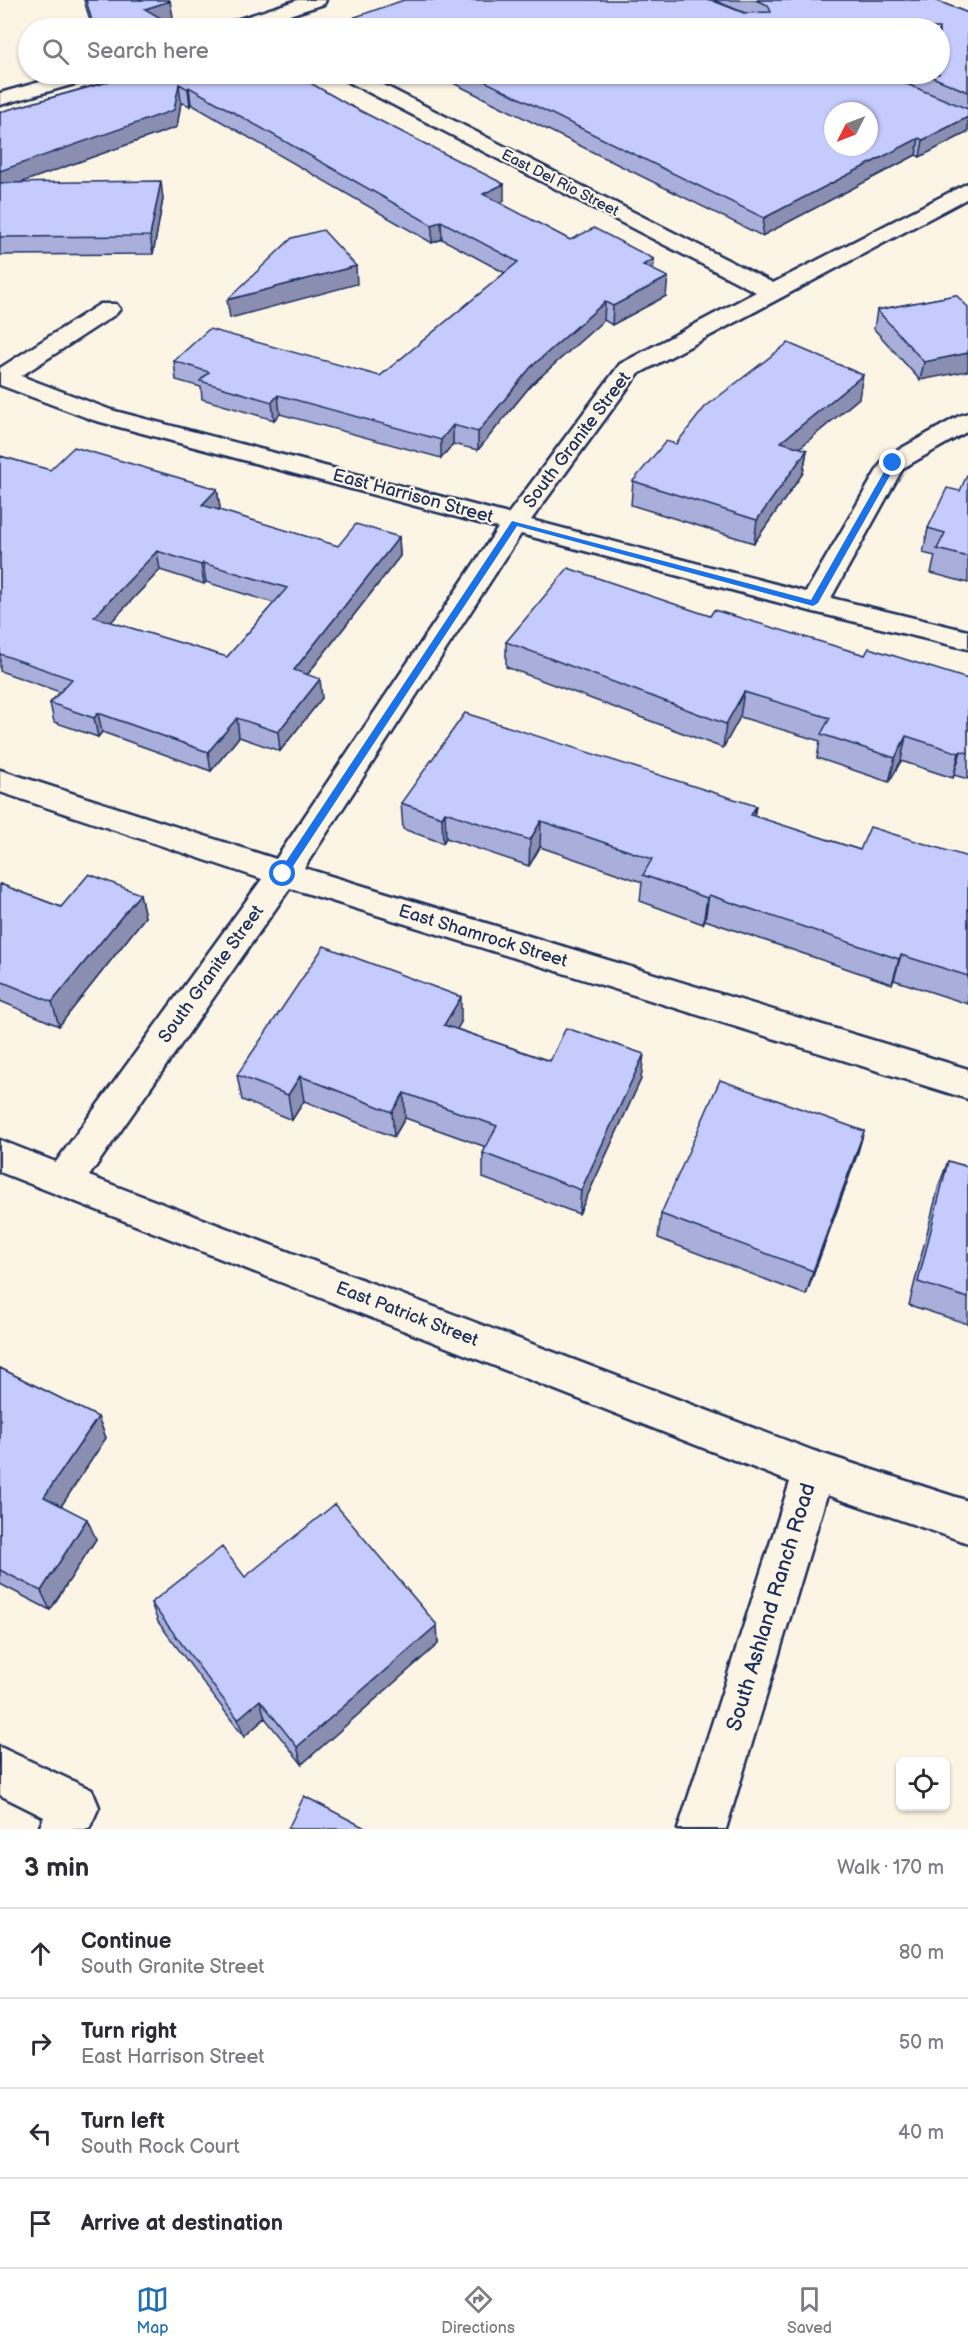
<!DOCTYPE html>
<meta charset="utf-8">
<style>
body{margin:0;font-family:"Balsamiq Sans",sans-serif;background:#f7f7f7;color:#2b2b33}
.controls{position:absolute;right:18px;bottom:18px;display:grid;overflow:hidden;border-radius:9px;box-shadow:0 2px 4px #0004}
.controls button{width:54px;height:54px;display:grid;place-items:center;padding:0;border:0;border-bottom:2px solid #e1e1e2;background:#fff;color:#2b2b33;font:30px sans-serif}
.compass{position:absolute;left:824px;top:102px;width:54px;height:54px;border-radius:50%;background:#fff;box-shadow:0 2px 4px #0004;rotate:228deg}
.stop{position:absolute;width:18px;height:18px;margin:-14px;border:4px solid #1a73e8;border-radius:50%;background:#fff}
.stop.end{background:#1a73e8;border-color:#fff;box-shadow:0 2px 6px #0008}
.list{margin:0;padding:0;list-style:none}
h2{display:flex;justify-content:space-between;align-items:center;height:78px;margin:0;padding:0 24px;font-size:26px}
h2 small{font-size:20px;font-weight:400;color:#7c7c81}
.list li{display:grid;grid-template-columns:39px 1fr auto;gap:18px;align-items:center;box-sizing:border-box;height:90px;padding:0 24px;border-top:2px solid #e1e1e2}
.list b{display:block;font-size:22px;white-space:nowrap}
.list p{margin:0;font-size:20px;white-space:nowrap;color:#7c7c81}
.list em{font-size:20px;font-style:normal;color:#7c7c81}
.icon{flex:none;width:33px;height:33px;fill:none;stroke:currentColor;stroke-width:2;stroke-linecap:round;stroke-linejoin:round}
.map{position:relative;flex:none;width:968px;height:1829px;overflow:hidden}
.search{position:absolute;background:#fff;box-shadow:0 2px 4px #0004;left:18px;right:18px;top:18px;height:66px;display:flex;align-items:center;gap:15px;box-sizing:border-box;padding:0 21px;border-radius:33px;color:#7c7c81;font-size:22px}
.sheet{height:438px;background:#fff}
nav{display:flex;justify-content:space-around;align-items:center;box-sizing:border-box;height:84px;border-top:2px solid #e1e1e2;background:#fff;font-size:16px;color:#7c7c81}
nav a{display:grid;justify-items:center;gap:3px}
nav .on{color:#1f6fb2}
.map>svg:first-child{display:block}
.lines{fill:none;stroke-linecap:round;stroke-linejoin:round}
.street-casing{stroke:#1b2f5e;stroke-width:5}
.street{fill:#fcf5e5;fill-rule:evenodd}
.wall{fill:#a9afda;stroke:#1b2f5e;stroke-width:1.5;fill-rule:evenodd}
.shaded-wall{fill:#8a8eb1;stroke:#1b2f5e;stroke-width:1.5}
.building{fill:#c5cbfd;stroke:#1b2f5e;stroke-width:1.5;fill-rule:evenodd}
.route{fill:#1a73e8}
.labels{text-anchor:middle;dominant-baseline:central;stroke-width:4.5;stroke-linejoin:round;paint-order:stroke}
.far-street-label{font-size:15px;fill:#1b2f5e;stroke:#fcf5e5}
.street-label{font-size:18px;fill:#1b2f5e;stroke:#fcf5e5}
.near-street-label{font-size:21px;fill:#1b2f5e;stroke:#fcf5e5}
</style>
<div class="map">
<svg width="968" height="1829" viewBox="0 0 968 1829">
<rect width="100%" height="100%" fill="#fcf5e5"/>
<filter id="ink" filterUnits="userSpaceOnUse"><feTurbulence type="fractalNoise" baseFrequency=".0167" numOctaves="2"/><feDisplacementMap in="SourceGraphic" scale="12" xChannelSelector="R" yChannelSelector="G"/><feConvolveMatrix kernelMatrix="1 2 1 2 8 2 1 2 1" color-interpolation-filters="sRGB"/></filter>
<g filter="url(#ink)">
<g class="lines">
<defs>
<path id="street" d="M298,0H326L324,4L248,28H222L224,24Z
M69,74H99L96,78L0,105V93Z
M338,74H362L773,283L968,183V198L638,374L531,520L806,592L884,458L959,416L968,413V431L903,468L831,598L968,631V649L814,612L521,534L304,868L968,1069V1099L290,888L89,1176L814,1451L968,1501V1543L827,1495L726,1829H678L790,1482L0,1172V1140L56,1162L262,879L0,792V770L276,859L498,528L93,420L0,385V368L100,304H116L120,309L116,314L21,376L111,410L508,514L620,364L756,292L341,78Z
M0,1747L92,1790L99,1807L89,1829H39L44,1817L0,1795Z"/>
</defs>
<use href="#street" class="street-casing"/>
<use href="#street" class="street"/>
</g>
<path class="wall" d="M84,0H169L173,17L164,20L178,28H92Z
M713,0H935L968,13V132L920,157L916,155L762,236L435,74H939V28H356L355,17L745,13Z
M104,74H295L504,201L500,203L570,240L654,259L653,270L666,296L612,325L604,320L531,385L478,450L453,444L441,458L280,414L274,420L202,399L201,387L176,380L174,361L380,376L505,273L442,239L432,243L191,104L190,106L181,102L177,127L22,182L163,199L153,254L0,255V112L106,82Z
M956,295L920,380L874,329L877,310Z
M859,398L799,448L807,450L803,473L754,543L631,505L633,481L676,444Z
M0,456L50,470L217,489L220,508L218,510L338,546L399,537L400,556L307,675L322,698L280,751L239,737L211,771L102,732L98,737L54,722L50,703L60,692L0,671ZM160,570L204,584L206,582L274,603L227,657L111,622Z
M968,476V583L931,573L935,556L923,553L928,528L960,491Z
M710,616L865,655L968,679V779L954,775L953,778L901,761L889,782L817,758L820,741L740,717L723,748L506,667V642Z
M401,803L756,806L754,816L860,850L968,857V1004L894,980L892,984L705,920L703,924L640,901L642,882L540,847L529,866L446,838L443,843L403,829Z
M0,884L61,907L140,894L145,917L59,1026L0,1001Z
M461,1022L457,1029L550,1061L641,1079L579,1214L483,1178V1153L486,1147L405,1118L394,1137L304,1101L292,1120L242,1100L237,1075Z
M864,1131L857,1155L806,1295L658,1238L661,1214Z
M948,1161L968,1167V1324L909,1305L939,1185Z
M0,1368L98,1417L106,1438L61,1506L96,1539L50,1610L0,1584Z
M151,1603L437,1625L438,1644L302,1764L265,1718L244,1737L158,1622Z"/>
<path class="shaded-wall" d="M170,1L173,17L147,26L145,9Z
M179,84L181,102L177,127L0,190V171Z
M189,87L191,104L190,106L188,89Z
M968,117V132L920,157L923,140Z
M919,138L916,155L762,236L764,218Z
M161,181L163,199L153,254L150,236Z
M504,184V201L483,211V194Z
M441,221L442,239L432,243V225Z
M654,259L653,277L643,265Z
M356,266L357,284L230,318L227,300Z
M668,277L666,296L612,325L613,306Z
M605,302L604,320L531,385L478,450V432L531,367Z
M968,353V371L920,380L924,362Z
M863,375L859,398L778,466L781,442Z
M278,395L280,414L274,420L272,402Z
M453,425V444L441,458V440Z
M807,450L803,473L754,543L757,520Z
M217,489L220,508L205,524L202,505Z
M399,537L400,556L296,689L294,670Z
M157,551L160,570L98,636L94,617Z
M203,563L206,582L204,584L201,565Z
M320,679L322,698L280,751L278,732Z
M744,692L740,717L723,748L726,724Z
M98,713L102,732L98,737L94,718Z
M237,718L239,737L211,771L208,752Z
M906,736L901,761L889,782L895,758Z
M961,751L954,775L953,778L959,753Z
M756,806L751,832V815Z
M445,812L446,838L443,843L442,817Z
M541,821L540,847L529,866L530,840Z
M140,894L145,917L59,1026L52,1002Z
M709,895L705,920L703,924L707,898Z
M901,955L894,980L892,984L899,959Z
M461,997V1022L445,1050L444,1025Z
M644,1054L641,1079L579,1214L581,1190Z
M300,1076L304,1101L292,1120L288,1095Z
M404,1093L405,1118L394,1137L392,1112Z
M864,1131L857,1155L806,1295L813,1271Z
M98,1417L106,1438L54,1517L44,1497Z
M87,1519L96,1539L50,1610L41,1591Z
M437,1625L438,1644L302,1764L297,1747Z
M260,1700L265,1718L244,1737L238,1719Z"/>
<path class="building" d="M86,0H169L170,1L145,9L178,28H94Z
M404,0H711L744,13L771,12L768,5L755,0H935L968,13V92L925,74H939V28H378L355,17Z
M106,74H295L347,104L504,184L483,194L570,240L594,228L654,259L643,265L668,277L613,306L605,302L531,367L478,432L453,425L441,440L278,395L272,402L200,381L209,372L174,361L209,329L380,376L518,262L441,221L432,225L189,87L188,89L179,84L174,110L0,171V112L108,82Z
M470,74H882L968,109V117L923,140L919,138L764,218ZM833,111H869V147H833Z
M161,181L150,236L0,237V183Z
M323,230L356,266L227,300L292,238Z
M956,295L968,307V353L924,362L877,310Z
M788,343L863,375L781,442L807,450L757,520L633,481L666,441L676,444L705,407Z
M74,447L217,489L202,505L338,546L356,524L399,537L294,670L320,679L278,732L237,718L208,752L98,713L94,718L50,703L72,679L0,654V456L50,470ZM157,551L201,565L203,563L287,588L227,657L94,617Z
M967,475L968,476V557L937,549L945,533L928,528L947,488L960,491Z
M568,568L710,616L714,610L865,655L869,648L968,679V753L961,751L959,753L906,736L895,758L821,734L830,718L744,692L726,724L506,642Z
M465,713L756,806L751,815L860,850L870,827L968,857V976L901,955L899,959L709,895L707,898L643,875L652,859L541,821L530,840L445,812L442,817L401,803Z
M89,874L140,894L52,1002L0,981V884L61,907Z
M324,946L461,997L444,1025L550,1061L566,1028L644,1054L581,1190L483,1153L497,1126L404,1093L392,1112L300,1076L288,1095L237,1075Z
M720,1080L864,1131L813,1271L661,1214Z
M948,1161L968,1167V1298L918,1282Z
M0,1368L98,1417L44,1497L87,1519L41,1591L0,1570Z
M335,1504L437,1625L297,1747L260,1700L238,1719L151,1603L222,1547L245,1577Z
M304,1796L367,1829H288Z"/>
</g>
<path class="route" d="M893,461L897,463L818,603L813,606L517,526L286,877H279V872L512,521L811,600L889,463Z"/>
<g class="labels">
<g class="far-street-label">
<text transform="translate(560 183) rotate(27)">East Del Rio Street</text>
</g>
<g class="street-label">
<text transform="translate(577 440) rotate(-53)">South Granite Street</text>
<text transform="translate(413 496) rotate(15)">East Harrison Street</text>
<text transform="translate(483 936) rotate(17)">East Shamrock Street</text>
<text transform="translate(211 974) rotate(-54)">South Granite Street</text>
<text transform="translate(407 1314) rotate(21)">East Patrick Street</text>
</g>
<g class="near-street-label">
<text transform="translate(771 1607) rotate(-73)">South Ashland Ranch Road</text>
</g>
</g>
</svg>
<div class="controls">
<button><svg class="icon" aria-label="locate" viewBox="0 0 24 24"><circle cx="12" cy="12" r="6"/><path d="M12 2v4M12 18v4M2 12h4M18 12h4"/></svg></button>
</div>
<svg class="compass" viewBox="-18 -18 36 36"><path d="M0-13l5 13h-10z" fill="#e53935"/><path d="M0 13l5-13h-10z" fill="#7c7c81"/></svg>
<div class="stop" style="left:283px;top:874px"></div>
<div class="stop end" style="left:893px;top:463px"></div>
<div class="search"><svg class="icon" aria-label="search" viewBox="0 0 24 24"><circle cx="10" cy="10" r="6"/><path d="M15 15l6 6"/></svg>Search here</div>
</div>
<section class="sheet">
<h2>3 min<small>Walk · 170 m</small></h2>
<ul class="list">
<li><svg class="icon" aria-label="ahead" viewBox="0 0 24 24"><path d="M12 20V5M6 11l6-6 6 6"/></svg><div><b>Continue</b><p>South Granite Street</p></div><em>80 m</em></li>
<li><svg class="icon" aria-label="right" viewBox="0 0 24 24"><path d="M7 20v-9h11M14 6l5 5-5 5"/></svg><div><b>Turn right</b><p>East Harrison Street</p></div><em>50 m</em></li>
<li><svg class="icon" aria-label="left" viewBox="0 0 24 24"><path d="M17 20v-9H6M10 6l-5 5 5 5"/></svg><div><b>Turn left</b><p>South Rock Court</p></div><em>40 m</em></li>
<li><svg class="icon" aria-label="arrive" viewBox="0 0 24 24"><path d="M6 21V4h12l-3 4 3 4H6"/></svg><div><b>Arrive at destination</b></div></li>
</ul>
</section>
<nav>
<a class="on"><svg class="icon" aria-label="map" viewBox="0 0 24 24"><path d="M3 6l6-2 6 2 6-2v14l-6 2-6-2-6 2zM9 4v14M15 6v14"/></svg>Map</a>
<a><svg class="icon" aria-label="directions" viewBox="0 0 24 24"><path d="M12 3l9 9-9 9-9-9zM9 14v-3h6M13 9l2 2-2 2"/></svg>Directions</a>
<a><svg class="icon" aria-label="saved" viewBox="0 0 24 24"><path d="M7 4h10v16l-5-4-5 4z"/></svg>Saved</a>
</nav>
